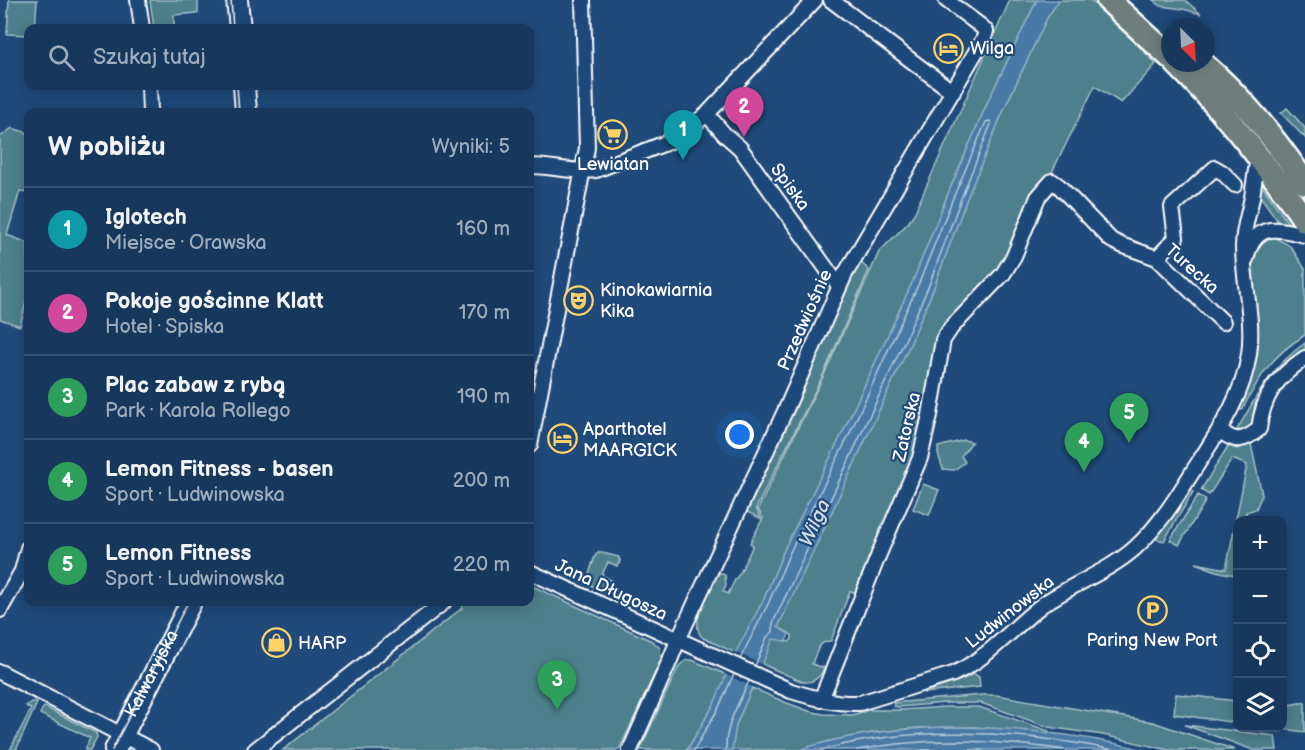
<!DOCTYPE html>
<html lang="pl">
<meta charset="utf-8">
<style>
body{margin:0;font-family:"Balsamiq Sans",sans-serif;background:#203f62;color:#f1f3f6}
.controls{position:absolute;right:18px;bottom:18px;display:grid;overflow:hidden;border-radius:12px;box-shadow:0 3px 15px #0003}
.controls button{width:54px;height:54px;display:grid;place-items:center;padding:0;border:0;border-bottom:2px solid #365272;background:#17385c;color:#f1f3f6;font:30px sans-serif}
.compass{position:absolute;left:1161px;top:18px;width:54px;height:54px;border-radius:50%;background:#17385c;box-shadow:0 3px 15px #0003;rotate:156deg}
.you{position:absolute;left:740px;top:435px;width:21px;height:21px;margin:-15px;border:4px solid #fff;border-radius:50%;background:#1a73e8;box-shadow:0 0 0 9px #1a73e833}
.badge{display:grid;place-items:center;width:39px;height:39px;border-radius:50%;background:#ffd166;color:#fff;font-size:20px;font-weight:700}
.pin{position:absolute;translate:-50% -50px;filter:drop-shadow(0 2px 3px #0008)}
.pin::after{content:'';position:absolute;top:32px;width:21px;height:18px;background:inherit;clip-path:polygon(0 0,100% 0,50% 100%)}
.list{margin:0;padding:0;list-style:none}
h2{display:flex;justify-content:space-between;align-items:center;height:78px;margin:0;padding:0 24px;font-size:26px}
h2 small{font-size:20px;font-weight:400;color:#9eacbb}
.list li{display:grid;grid-template-columns:39px 1fr auto;gap:18px;align-items:center;box-sizing:border-box;height:84px;padding:0 24px;border-top:2px solid #365272}
.list b{display:block;font-size:22px;white-space:nowrap}
.list p{margin:0;font-size:20px;white-space:nowrap;color:#9eacbb}
.list em{font-size:20px;font-style:normal;color:#9eacbb}
.icon{flex:none;width:33px;height:33px;fill:none;stroke:currentColor;stroke-width:2;stroke-linecap:round;stroke-linejoin:round}
.map{position:relative;flex:none;width:1305px;height:750px;overflow:hidden}
.search{position:absolute;background:#17385c;box-shadow:0 3px 15px #0003;left:24px;top:24px;width:510px;height:66px;display:flex;align-items:center;gap:15px;box-sizing:border-box;padding:0 21px;border-radius:12px;color:#9eacbb;font-size:22px}
.panel{position:absolute;background:#17385c;box-shadow:0 3px 15px #0003;left:24px;top:108px;width:510px;height:498px;border-radius:12px}
.map>svg:first-child{display:block}
.green{fill:#4d808c;stroke:#a6c0c6;stroke-width:1.5}
.water{fill:#487aa5;stroke:#91afc9;stroke-width:1.5}
.pier{fill:#1f4a7a}
.lines{fill:none;stroke-linecap:round;stroke-linejoin:round}
.shore{stroke:#b6cadb;stroke-width:1.5}
.street-casing{stroke:#fff;stroke-width:18}
.secondary-casing{stroke:#fff;stroke-width:24}
.primary-casing{stroke:#fff;stroke-width:27}
.street{stroke:#1f4a7a;stroke-width:14}
.secondary{stroke:#1f4a7a;stroke-width:20}
.primary{stroke:#6d7e7c;stroke-width:22}
.tram{stroke:#fff;stroke-width:1.5}
.labels{text-anchor:middle;dominant-baseline:central;stroke-width:4.5;stroke-linejoin:round;paint-order:stroke}
.poi-label{font-size:18px;fill:#fff;stroke:#1f4a7a;text-anchor:start}
.street-label{font-size:18px;fill:#fff;stroke:#1f4a7a}
.water-label{font-size:20px;font-style:italic;fill:#d1dee8;stroke:#1f4a7a}
</style>
<div class="map">
<svg width="1305" height="750" viewBox="0 0 1305 750">
<rect width="100%" height="100%" fill="#1f4a7a"/>
<filter id="ink" filterUnits="userSpaceOnUse"><feTurbulence type="fractalNoise" baseFrequency=".0167" numOctaves="2"/><feDisplacementMap in="SourceGraphic" scale="12" xChannelSelector="R" yChannelSelector="G"/><feConvolveMatrix kernelMatrix="1 2 1 2 8 2 1 2 1" color-interpolation-filters="sRGB"/></filter>
<g filter="url(#ink)">
<path class="green" d="M9,0H37L35,28H28V35L7,34Z
M150,0H198V13L174,15V28H154Z
M1010,0H1037L989,99L947,196L913,281L843,432L785,548L764,599L736,653L703,638C687,624 711,587 718,572L725,575L726,585L723,591L728,594L735,580L740,573L753,545L750,543L763,518L758,509L825,373L879,252L908,223L914,214Z
M1059,0H1090L1118,24L1156,64L1121,103L1095,86L1010,256L956,319L918,451L858,593L850,591L831,641C818,641 816,653 812,664L824,668C820,678 814,683 803,682L762,664L773,638L789,642L792,639V635L778,627L911,342L934,287L967,198L1005,107L1047,18Z
M1153,0H1185L1201,14L1183,9L1161,6Z
M1287,108L1305,128V138L1281,113Z
M12,128L28,133V193L20,191L7,235L28,243V295L20,326L0,319V137Z
M1260,187H1263L1288,223V225L1280,224L1258,193Z
M1272,233L1277,239L1285,243L1291,247L1305,269V335C1271,356 1260,376 1242,410H1237L1256,313L1252,262L1254,247Z
M859,261L869,270L824,373L756,508L761,519L747,512L744,508L848,281H850Z
M1305,343V349C1284,363 1263,379 1255,405C1253,411 1254,424 1250,427C1246,431 1242,431 1237,430C1256,396 1272,366 1305,343Z
M964,440L972,442L961,456L965,462L954,470L943,469L938,454V447Z
M1250,443L1251,444L1262,495L1256,509L1246,512L1247,520H1238L1237,575L1229,574L1216,571L1196,563L1226,569L1247,465L1232,459L1209,495L1201,490L1228,446L1237,449Z
M923,484L939,490L929,515L913,509Z
M1192,491L1193,492L1164,541L1152,538L1186,492Z
M1198,495L1206,500L1179,545L1170,540Z
M599,552L619,557V560H620L619,564H618L617,566L608,562L602,575L611,580L605,592L586,583L595,556Z
M530,585L652,641L660,648L661,659L660,662L619,750H283L462,608L463,602H530Z
M687,660H692L727,675L713,706L687,750H640L677,670L681,664Z
M974,674L979,677L980,687L923,693L961,680Z
M752,688L787,703L809,711L823,714L852,715L869,710H901L946,707H979L1049,731V734L974,727L917,728L877,732L830,741L800,750H732L736,725Z
M1176,694L1237,701V723L1174,714Z
M982,695H996L1153,722L1235,750H1169L1103,735L1048,727L981,703H945L898,707L894,706L893,703Z
M31,702L37,703L16,750H10L31,709L26,706Z
M1305,702V732L1275,728H1282L1283,706Z
M45,707L96,733L97,737L90,750H85L90,738L40,714L43,708Z
M1185,725L1275,736L1277,750H1253Z"/>
<path class="water" d="M1037,0H1059L1047,18L1005,107L967,198L934,287L911,342L778,627L789,634L786,641L773,639L736,725L732,750H687L713,706L736,652L764,599L785,548L843,432L913,281L947,196L989,99Z
M943,727C1008,727 1081,734 1144,750H800C845,734 895,729 943,727Z"/>
<path class="pier" d="M733,651L765,666L755,688L724,674Z"/>
<g class="lines">
<path class="shore" d="M740,659L769,602L791,550L849,435L919,283L953,198L986,122L990,121L991,124L962,196L929,285L905,340L773,623V632L767,637L755,666
M694,750L718,709L734,674
M726,750C725,725 739,703 749,681
M821,750C917,724 1018,731 1114,750
M857,750C929,736 993,740 1066,750
M922,750H983"/>
<defs>
<path id="street" d="M138,0L142,28
M831,0L953,92
M149,86L150,112
M707,114L724,134L740,148L839,286
M530,166C552,166 574,173 596,170L676,139L707,114L815,0
M1157,258L1176,238L1172,207L1215,168L1222,172L1235,185
M1246,259C1255,222 1275,228 1305,235
M1219,430C1235,443 1243,442 1259,429C1263,395 1277,377 1305,358
M530,445L587,148L583,0
M530,572L791,691C814,698 836,704 860,703L953,674C989,658 1012,628 1042,605C1072,584 1108,572 1135,548C1160,525 1177,497 1195,468C1218,432 1243,397 1249,354C1254,319 1243,281 1243,246C1243,229 1249,213 1252,197C1254,183 1256,170 1258,156
M0,610L22,571L28,548
M0,672L151,750
M821,700L879,554L920,458L930,415L943,340L951,328L1003,274L1014,256L1038,197L1052,181L1059,186L1111,240L1121,245L1157,258L1223,322
M255,750L444,602
M630,750L670,660L678,640L786,409L845,274L984,38L986,31L982,27L946,0"/>
<path id="secondary" d="M237,0L240,28
M244,86L246,112
M115,750L191,602"/>
<path id="primary" d="M1108,0L1170,57
M1176,63C1224,111 1267,165 1305,221
M1202,63C1243,98 1275,139 1305,183"/>
</defs>
<use href="#street" class="street-casing"/>
<use href="#secondary" class="secondary-casing"/>
<use href="#primary" class="primary-casing"/>
<use href="#street" class="street"/>
<use href="#secondary" class="secondary"/>
<use href="#primary" class="primary"/>
<g class="tram">
<path d="M231,0L233,28"/>
<path d="M237,86L239,112"/>
<path id="s1" d="M112,750L188,602"/>
</g>
</g>
</g>
<defs>
<symbol id="hotel-ring" viewBox="-11 -11 22 22"><circle r="9.5" fill="#1f4a7a" stroke="#ffd166" stroke-width="1.5"/><path d="M-6-4.5h1.5V1H6V5H4.5V3h-9V5H-6ZM-4 0a1.8 1.8 0 1 1 3.6 0ZM.5 0V-2.5h3Q6-2.5 6 0Z" fill="#ffd166"/></symbol>
<symbol id="supermarket-ring" viewBox="-11 -11 22 22"><circle r="9.5" fill="#1f4a7a" stroke="#ffd166" stroke-width="1.5"/><path d="M-6-5.5h2.5l.6 2H6L4.5 2H-2.5L-4.4-4H-6ZM-1.5 3.2a1.3 1.3 0 1 0 .1 0ZM3 3.2a1.3 1.3 0 1 0 .1 0Z" fill="#ffd166"/></symbol>
<symbol id="theatre-ring" viewBox="-11 -11 22 22"><circle r="9.5" fill="#1f4a7a" stroke="#ffd166" stroke-width="1.5"/><path d="M-5-5.5Q0-4 5-5.5V0Q5 5 0 6Q-5 5-5 0ZM-3.3-2.5H-1v1.5H-3.3ZM1-2.5H3.3v1.5H1ZM-2.8 1Q0 5.5 2.8 1Z" fill="#ffd166"/></symbol>
<symbol id="parking-ring" viewBox="-11 -11 22 22"><circle r="9.5" fill="#1f4a7a" stroke="#ffd166" stroke-width="1.5"/><path d="M-3.5-5.5H1a3.5 3.5 0 0 1 0 7H-1V5.5H-3.5ZM-1-3.4V-.6H.8a1.4 1.4 0 0 0 0-2.8Z" fill="#ffd166"/></symbol>
<symbol id="shop-ring" viewBox="-11 -11 22 22"><circle r="9.5" fill="#1f4a7a" stroke="#ffd166" stroke-width="1.5"/><path d="M-5-2.5h2.3a2.7 3.5 0 0 1 5.4 0H5L5.5 6h-11ZM-1.5-2.5h3a1.5 2.3 0 0 0-3 0Z" fill="#ffd166"/></symbol>
</defs>
<g fill-rule="evenodd">
<use href="#hotel-ring" x="932" y="32" width="33" height="33"/>
<use href="#supermarket-ring" x="596" y="118" width="33" height="33"/>
<use href="#theatre-ring" x="562" y="284" width="33" height="33"/>
<use href="#hotel-ring" x="546" y="422" width="33" height="33"/>
<use href="#parking-ring" x="1136" y="594" width="33" height="33"/>
<use href="#shop-ring" x="260" y="626" width="33" height="33"/>
</g>
<g class="labels">
<g class="poi-label">
<text x="970" y="48">Wilga</text>
<text x="613" y="164" text-anchor="middle">Lewiatan</text>
<text x="600" y="290">Kinokawiarnia<tspan x="600" dy="21">Kika</tspan></text>
<text x="583" y="429">Aparthotel<tspan x="583" dy="21">MAARGICK</tspan></text>
<text x="1152" y="640" text-anchor="middle">Paring New Port</text>
<text x="298" y="643">HARP</text>
</g>
<g class="street-label">
<text transform="translate(790 187) rotate(54)">Spiska</text>
<text transform="translate(1192 269) rotate(42)">Turecka</text>
<text transform="translate(805 320) rotate(-66)">Przedwiośnie</text>
<text transform="translate(907 427) rotate(-77)">Zatorska</text>
<text transform="translate(611 590) rotate(25)">Jana Długosza</text>
<text transform="translate(1010 612) rotate(-38)">Ludwinowska</text>
<text stroke="none"><textPath href="#s1" startOffset="86">Kalwaryjska</textPath></text>
</g>
<g class="water-label">
<text transform="translate(815 523) rotate(-66)">Wilga</text>
</g>
</g>
</svg>
<div class="controls">
<button>+</button>
<button>−</button>
<button><svg class="icon" aria-label="locate" viewBox="0 0 24 24"><circle cx="12" cy="12" r="6"/><path d="M12 2v4M12 18v4M2 12h4M18 12h4"/></svg></button>
<button><svg class="icon" aria-label="layers" viewBox="0 0 24 24"><path d="M12 4l9 5-9 5-9-5zM3 14l9 5 9-5"/></svg></button>
</div>
<svg class="compass" viewBox="-18 -18 36 36"><path d="M0-13l5 13h-10z" fill="#e53935"/><path d="M0 13l5-13h-10z" fill="#9eacbb"/></svg>
<div class="you"></div>
<div class="pin badge" style="left:683px;top:160px;background:#0f9aa8">1</div>
<div class="pin badge" style="left:744px;top:137px;background:#d1479c">2</div>
<div class="pin badge" style="left:557px;top:710px;background:#2e9e5b">3</div>
<div class="pin badge" style="left:1084px;top:472px;background:#2e9e5b">4</div>
<div class="pin badge" style="left:1129px;top:443px;background:#2e9e5b">5</div>
<div class="search"><svg class="icon" aria-label="search" viewBox="0 0 24 24"><circle cx="10" cy="10" r="6"/><path d="M15 15l6 6"/></svg>Szukaj tutaj</div>
<section class="panel">
<h2>W pobliżu<small>Wyniki: 5</small></h2>
<ul class="list">
<li><span class="badge" style="background:#0f9aa8">1</span><div><b>Iglotech</b><p>Miejsce · Orawska</p></div><em>160 m</em></li>
<li><span class="badge" style="background:#d1479c">2</span><div><b>Pokoje gościnne Klatt</b><p>Hotel · Spiska</p></div><em>170 m</em></li>
<li><span class="badge" style="background:#2e9e5b">3</span><div><b>Plac zabaw z rybą</b><p>Park · Karola Rollego</p></div><em>190 m</em></li>
<li><span class="badge" style="background:#2e9e5b">4</span><div><b>Lemon Fitness - basen</b><p>Sport · Ludwinowska</p></div><em>200 m</em></li>
<li><span class="badge" style="background:#2e9e5b">5</span><div><b>Lemon Fitness</b><p>Sport · Ludwinowska</p></div><em>220 m</em></li>
</ul>
</section>
</div>
